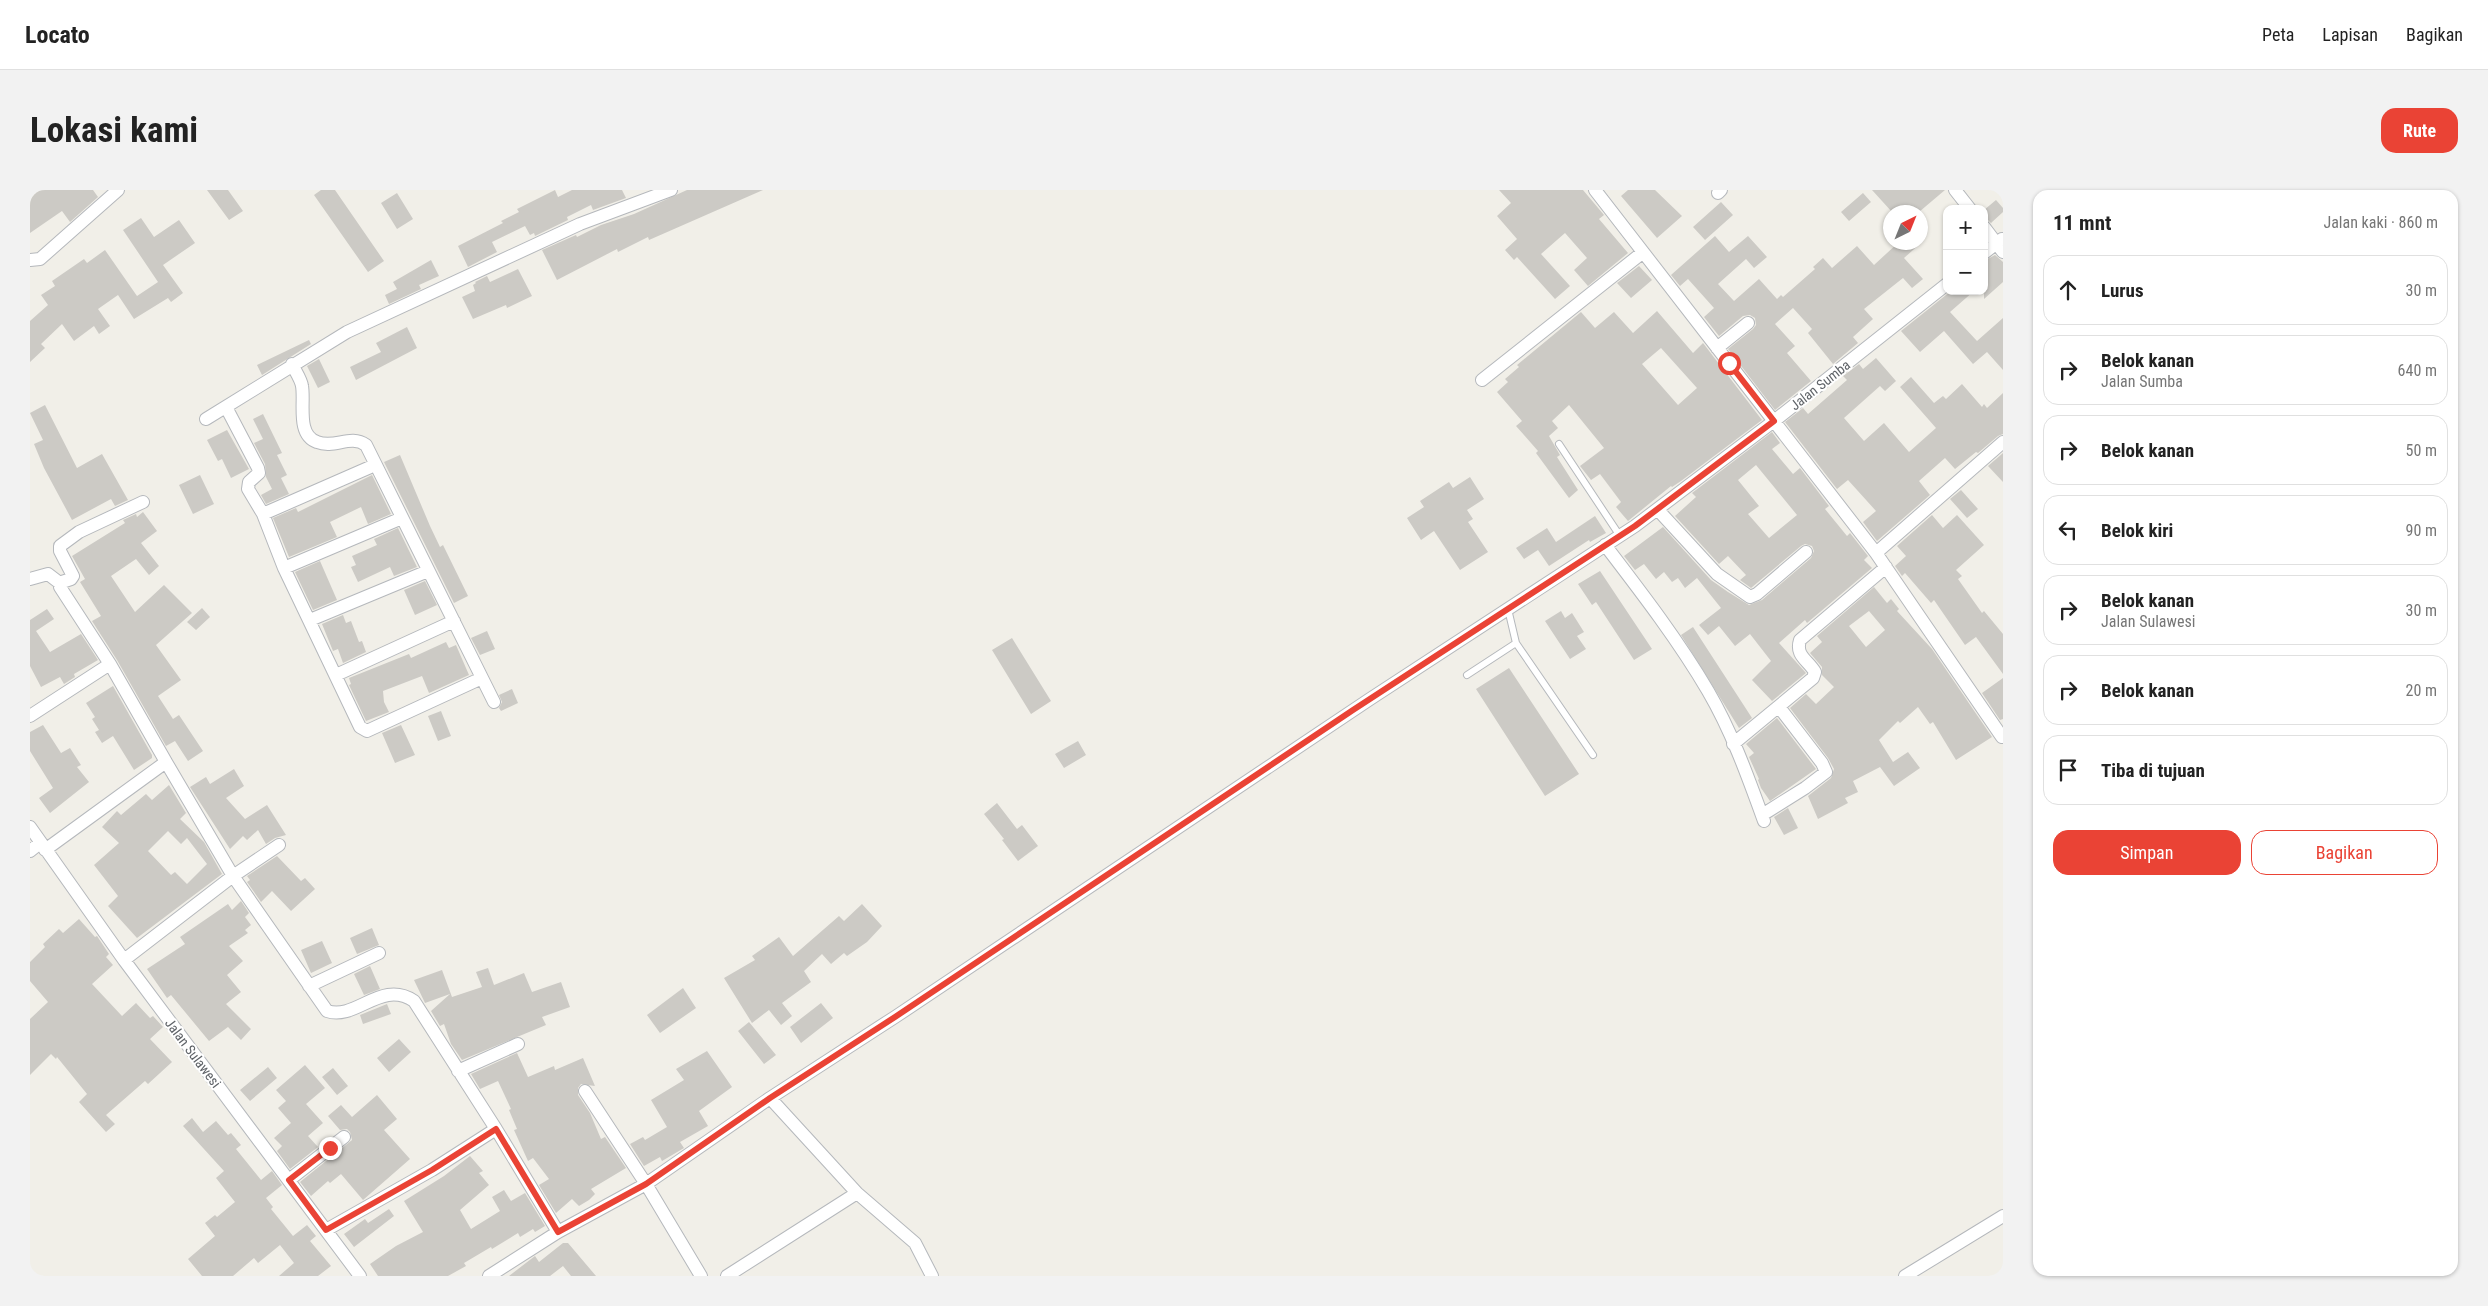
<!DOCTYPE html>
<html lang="id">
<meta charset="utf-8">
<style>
body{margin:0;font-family:"Roboto Condensed",sans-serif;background:#f2f2f2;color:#222}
.controls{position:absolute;right:15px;top:15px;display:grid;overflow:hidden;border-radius:10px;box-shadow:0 1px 4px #0004}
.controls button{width:45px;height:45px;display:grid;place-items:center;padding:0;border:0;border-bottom:1px solid #e0e0e0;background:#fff;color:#222;font:25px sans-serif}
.compass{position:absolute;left:1853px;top:15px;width:45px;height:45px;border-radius:50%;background:#fff;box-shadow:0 1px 4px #0004;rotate:43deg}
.stop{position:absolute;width:15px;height:15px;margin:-11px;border:4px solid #ea4335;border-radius:50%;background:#fff}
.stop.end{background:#ea4335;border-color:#fff;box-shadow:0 1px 5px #0008}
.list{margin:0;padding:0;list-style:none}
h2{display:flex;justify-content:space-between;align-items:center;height:65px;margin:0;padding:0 20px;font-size:21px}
h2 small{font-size:16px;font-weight:400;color:#767676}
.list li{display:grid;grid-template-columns:32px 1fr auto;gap:15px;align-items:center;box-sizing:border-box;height:70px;margin:0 10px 10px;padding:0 10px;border:1px solid #e0e0e0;border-radius:15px}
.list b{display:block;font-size:19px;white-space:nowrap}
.list p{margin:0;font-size:16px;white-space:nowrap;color:#767676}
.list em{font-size:16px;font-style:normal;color:#767676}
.actions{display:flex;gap:10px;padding:15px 20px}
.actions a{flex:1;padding:11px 0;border:1px solid #ea4335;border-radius:15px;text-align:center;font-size:18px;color:#ea4335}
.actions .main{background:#ea4335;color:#fff}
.icon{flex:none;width:28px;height:28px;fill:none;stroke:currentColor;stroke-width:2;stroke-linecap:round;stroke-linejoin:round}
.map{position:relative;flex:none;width:1973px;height:1086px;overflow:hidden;border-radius:15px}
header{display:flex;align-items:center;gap:30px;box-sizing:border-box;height:70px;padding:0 25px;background:#fff;border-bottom:1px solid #e0e0e0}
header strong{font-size:24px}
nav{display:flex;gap:28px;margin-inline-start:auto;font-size:18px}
.intro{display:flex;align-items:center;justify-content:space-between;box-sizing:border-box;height:120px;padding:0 30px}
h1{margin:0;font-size:35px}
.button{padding:12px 22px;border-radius:15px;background:#ea4335;color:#fff;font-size:18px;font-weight:700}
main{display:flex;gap:30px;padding:0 30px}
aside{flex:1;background:#fff;border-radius:15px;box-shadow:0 1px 4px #0004}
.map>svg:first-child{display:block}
.building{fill:#cccac5;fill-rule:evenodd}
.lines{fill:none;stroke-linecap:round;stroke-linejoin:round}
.lane-casing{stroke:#b5b8bc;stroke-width:8}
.street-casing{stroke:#b5b8bc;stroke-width:14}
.lane{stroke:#fff;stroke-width:6}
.street{stroke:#fff;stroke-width:12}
.route{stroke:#ea4335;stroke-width:6}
.labels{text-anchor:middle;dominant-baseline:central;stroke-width:4;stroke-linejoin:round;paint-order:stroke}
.street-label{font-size:14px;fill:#5f6368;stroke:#fff}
</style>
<header>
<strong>Locato</strong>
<nav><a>Peta</a><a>Lapisan</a><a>Bagikan</a></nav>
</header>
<div class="intro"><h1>Lokasi kami</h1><a class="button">Rute</a></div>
<main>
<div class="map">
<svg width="1973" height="1086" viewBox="0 0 1973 1086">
<rect width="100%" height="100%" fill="#f1efe8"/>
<path class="building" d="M0,0H63L68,7L40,32L32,21L0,43Z
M177,0H198L213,21L199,30Z
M291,0H305L354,71L338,82L284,5Z
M525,0L528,7L542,0H592L596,8L563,20L561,15L537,27L538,30L505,46L504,43L500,45L495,36L462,52L467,62L438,77L428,56L473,33L471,31L489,22L487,19Z
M657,0H733L619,50L618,47L588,62L587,59L527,90L512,60L546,45L547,47L571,35L604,24Z
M1469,0H1553L1574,25L1569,29L1598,63L1558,96L1544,80L1557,68L1535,43L1511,64L1540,96L1525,109L1487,67L1484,70L1475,60L1487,49L1467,26L1481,13Z
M1598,0H1625L1652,26L1627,48L1591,6Z
M1842,0H1915L1889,22H1862Z
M367,3L383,29L367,39L351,13Z
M1833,3L1841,12L1819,31L1811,22Z
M1966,10L1973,18V22L1961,33L1954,26V20Z
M1691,12L1703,25L1675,50L1663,37Z
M111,28L124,47L149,30L165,53L133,75L153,103L141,112L138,108L104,129L88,105L68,119L80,136L69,144L64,136L44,151L32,134L11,154L15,158L0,172V131L18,115L11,105L25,96L22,91L54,69L57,73L75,60L107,106L128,92L93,40Z
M1685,46L1699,62L1718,46L1737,67L1724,78L1716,69L1688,94L1704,111L1729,89L1747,109L1751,105L1753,107L1785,79L1783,77L1793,68L1802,78L1827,56L1844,75L1869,52H1892L1874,68L1893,89L1882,98L1873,88L1834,119L1843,129L1823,147L1828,153L1803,174L1778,143L1782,139L1763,118L1745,134L1765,156L1757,163L1781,191L1745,220L1698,159L1723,139L1726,135L1725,128L1720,125L1713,126L1689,146L1674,127L1684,118L1658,89L1650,96L1641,85Z
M1965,65L1973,72V92L1954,109V71Z
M401,70L409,86L389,95L391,99L359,114L355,105L367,99L363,92Z
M1609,76L1622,90L1601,108L1587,93Z
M488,79L502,106L477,118L476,115L443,129L432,107L445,101L443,95L446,93L445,92L457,86L460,92Z
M1921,101H1944L1920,122L1947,151L1973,128V180L1957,162L1943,174L1914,141L1890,162L1871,141Z
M1627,121L1663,163L1673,153L1732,230L1651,291L1642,297L1641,296L1598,331L1586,317L1591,312L1570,284L1561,290L1550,276L1574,258L1539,215L1522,231L1528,238L1519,246L1530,265L1527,267L1548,300L1539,308L1506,263L1508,261L1486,236L1492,231L1467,202L1478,192L1475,189L1489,177L1487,175L1551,122L1565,138L1584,122L1603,143ZM1631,158L1667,198L1648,215L1612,174Z
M377,137L387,158L326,190L320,177L351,162L346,153Z
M279,150L281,154L232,185L227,175Z
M1846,168L1866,191L1855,201L1850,196L1814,228L1834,251L1854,233L1879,262L1906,238L1870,197L1881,187L1904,213L1913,206L1916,209L1932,194L1952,217L1954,214L1957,218L1973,203V244L1968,246L1948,263L1946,262L1925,279L1915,268L1889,291L1900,305L1847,351L1833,332L1846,321L1818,290L1807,299L1755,232L1773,218L1778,224L1817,190L1813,186L1829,174L1833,179Z
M289,169L300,192L288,198L277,176Z
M15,215L47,278L72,264L98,310L85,316L81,309L42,330L14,278L4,254L13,250L0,223Z
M233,224L252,263L247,265L257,285L251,288L259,304L236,314L231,305L242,299L236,287L235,274L224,253L233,249L223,229Z
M197,240L219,279L201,288L192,269L188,271L177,250Z
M1742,242L1750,253L1742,259L1763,284L1770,278L1799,316L1795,319L1817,346L1820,343L1838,366L1834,370L1842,378L1777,433L1775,430L1749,453L1776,483L1742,511L1722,490L1741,471L1720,444L1705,456L1689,436L1678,445L1669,435L1691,418L1667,388L1655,398L1648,388L1642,392L1634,382L1626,389L1614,374L1605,380L1594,366L1633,337L1681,390L1698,402L1719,415L1732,410L1781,368L1784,361L1782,356L1775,354L1771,356L1721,398L1710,390L1716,385L1698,366L1689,374L1645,326L1666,307L1662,303ZM1726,275L1767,325L1739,348L1718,324L1729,316L1708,290Z
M1973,263V292L1958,276Z
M370,265L400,336L410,357L413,355L438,406L424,413L354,272Z
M170,285L184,314L163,324L149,295Z
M342,285L361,324L338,334L331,317L300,332L307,347L259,367L243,328L266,318L268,322Z
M1440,287L1454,309L1437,320L1443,329L1438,332L1458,362L1430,380L1404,341L1391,350L1377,328L1394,317L1390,311L1419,292L1423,298Z
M1931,300L1948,319L1937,328L1920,309Z
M113,322L127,341L111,353L129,376L119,385L106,369L81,386L105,422L134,395L162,423L126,455L151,490L128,506L143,529L149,525L173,561L158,571L145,551L136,556L87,470L62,431L71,426L50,392L55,389L42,366L95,333L93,330L106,324L107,327Z
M1902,325L1913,338L1927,325L1954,355L1926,380L1932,386L1928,389L1952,423L1954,421L1973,444V484L1946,447L1935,455L1904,410L1901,413L1875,383L1872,386L1865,376L1876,366L1867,356Z
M1565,326L1576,343L1560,352L1559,350L1519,376L1508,360L1494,369L1486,358L1517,338L1526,352Z
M368,338L387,377L364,386L360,377L328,392L321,377L326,375L322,366L347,355L344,349Z
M290,371L307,410L283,420L265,382Z
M1570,381L1622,459L1604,470L1566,412L1562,415L1548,394Z
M395,391L407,415L385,425L374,400Z
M1844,397L1857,413L1861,409L1869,419L1867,421L1902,459L1962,547L1926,570L1903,532L1900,534L1888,517L1870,533L1868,531L1849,550L1863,572L1878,562L1890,578L1864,596L1850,577L1823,591L1828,602L1815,608L1818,613L1788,629L1778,606L1801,588L1804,579L1798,568L1760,518L1776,504L1786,514L1804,497L1792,485V477L1780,463L1792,452L1787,446ZM1839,421L1855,440L1836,457L1819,436Z
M172,418L180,427L166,440L157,432Z
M17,419L24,429L6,441L20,462L51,444L68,470L44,484L45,487L34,494L30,487L11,497L0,476V430Z
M1531,421L1535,428L1542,423L1554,442L1547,446L1556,459L1540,469L1515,431Z
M313,425L316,433L321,431L329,452L332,451L336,462L313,473L308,459L303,461L292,434Z
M1663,437L1722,528L1709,538L1651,445Z
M457,441L465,459L450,465L441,448Z
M982,448L1021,511L1001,524L962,460Z
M416,452L419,458L426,455L439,485L399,503L392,486L353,501L354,512L359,522L336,531L319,495L321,494L319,488L379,464L381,468Z
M1479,478L1549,584L1515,606L1446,499Z
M1973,488V529L1970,530L1952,503Z
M83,496L122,565V568L104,580L83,546L72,553L65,542L69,540L62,529L65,527L56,513Z
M482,499L488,513L471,521L469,518L472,512L469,505Z
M411,521L421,546L408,551L398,526Z
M1747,528L1786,579L1740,611L1731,598L1728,590L1729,589L1719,567L1724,563L1716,554Z
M13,535L31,563L40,558L51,575L47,577L59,592L20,623L9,608L23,598L0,561V542Z
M371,535L385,565L365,573L352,543Z
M1048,551L1056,565L1034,578L1025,564Z
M204,579L214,596L196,608L215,629L237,615L256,645L245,648L236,654L228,640L217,650L213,646L200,659L160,597L176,587L180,594Z
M139,595L156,623L150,629L174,652L192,684L107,748L78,716L88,706L64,675L89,653L72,637L87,621L91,625L116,604L122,610ZM138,641L151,654L157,648L177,674L157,694L145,682L141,685L118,661Z
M967,613L987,639L992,635L1008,656L988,671L972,650L974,649L954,624Z
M1758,618L1768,638L1754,645L1744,627Z
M247,666L271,691L275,688L285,699L261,721L242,701L231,712L217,692L220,690L217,686Z
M211,711L219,723L215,727L221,735L215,740L218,743L199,756L213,771L197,785L211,802L196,814L221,839L211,850L198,837L179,851L141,805L137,808L117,779L155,754L150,747L198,714L202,720Z
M832,714L852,736L837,752L817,766L814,763L801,774L792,764L774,781L781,792L752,813L762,826L751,835L739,820L722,833L694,788L725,770L722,766L749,747L763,766L809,726L814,731Z
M49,729L65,747L67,746L79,764L76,767L83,775L62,794L92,826L106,813L120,828L123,826L133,837L120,849L142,872L118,894L115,891L76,925L85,934L76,942L49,912L57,904L27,867L26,869L21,864L0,885V829L18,812L0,791V772L15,757L13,754L29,739L33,743Z
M342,738L349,755L327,764L320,748Z
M292,751L302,773L281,783L271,760Z
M340,776L350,799L334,805L324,784Z
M458,778L464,795L494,783L502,802L531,792L540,817L512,827L516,835L432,870L421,854L414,834L410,836L401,821L420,804L395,813L384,790L412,780L422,807L452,797L446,782Z
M653,798L666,818L630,843L617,825Z
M791,813L803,828L771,853L760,837Z
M357,814L361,824L333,834L330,825Z
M719,832L746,865L734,874L708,841Z
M369,849L381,862L359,882L347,868Z
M677,861L702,897L669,921L678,936L650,952L654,958L632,971L630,967L614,976L600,954L613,947L615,950L637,937L621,910L654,890L646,879Z
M487,863L498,887L524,876L525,880L553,868L565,896L551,894L548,898V905L560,923L571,949L575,947L596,978L561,999L565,1004L559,1010L549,1016L542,1009L526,1023L509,995L519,989L503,968L498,971L484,940L487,939L479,920L481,919L468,891L450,899L441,884Z
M275,875L295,898L276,914L293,933L278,946L288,957L260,979L247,961L252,956L244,948L261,933L248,918L256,911L246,900Z
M238,877L247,888L220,911L210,900Z
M303,878L318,896L307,905L292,887Z
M347,905L367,929L354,940L380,969L333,1010L311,984L300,993L298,991L281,1006L270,992L322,950L320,942L317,939L310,940L298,926L311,915L322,927Z
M162,928L173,942L186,931L198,945L201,943L211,955L206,959L231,990L242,981L252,995L236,1008L243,1017L241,1019L263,1046L277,1035L286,1046L280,1051L301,1076L288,1086H249L264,1073L250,1055L228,1073L224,1068L203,1086H172L158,1069L185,1046L175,1033L185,1025L187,1027L205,1012L186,988L194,981L153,936Z
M440,966L453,981L449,983L459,995L430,1020L441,1039L470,1021L462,1007L474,1000L481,1011L495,1003L515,1036L505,1042L503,1039L490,1047L488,1043L462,1059L461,1057L434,1073L436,1076L418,1086H348L340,1074L366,1056L393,1042L374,1011L414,986Z
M359,1019L364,1026L324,1057L314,1044L335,1029L338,1033Z
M533,1053H538L566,1086H541L533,1076L520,1086H479L505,1066L509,1072Z"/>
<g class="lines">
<defs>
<path id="lane" d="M1529,254L1590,346
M1478,419L1486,453L1563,565
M1437,485L1486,453"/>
<path id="street" d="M1565,0L1846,363L1972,547
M1925,0L1940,19
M1688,3L1691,0
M1954,37L1973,62
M1954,63L1972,49
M0,70L10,69L88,0
M1687,158L1718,133
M262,174C265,181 271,189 272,196C275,212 266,245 287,252C305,259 320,244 336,255L464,512
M1452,190L1612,63
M196,217L228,278L229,283L219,292L218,299L233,324L254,378L330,537L337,541L452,488
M176,229L317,142L550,34L641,0
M1628,320L1687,384L1720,407L1727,404L1776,362
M233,324L345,275
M1575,355C1611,402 1648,450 1678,501C1702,542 1718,587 1734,631
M1846,363L1973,252
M254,378L372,328
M0,389L18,384L31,394
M280,430L398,381
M306,485L424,431
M0,526L80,474L30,397L32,392L41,389L43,386L30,361V356L49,342L113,312
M1703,554L1783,488L1785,482C1778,470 1765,466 1770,450L1856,377
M136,572L203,686L249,655
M1732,625L1775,598L1796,582L1792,573L1749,517
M0,637L94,770L330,1086
M15,660L136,572L80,474
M0,661L10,653
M94,770L203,686L297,821C326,831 351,789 384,811L466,939L528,1042
M279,796L349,763
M428,881L488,854
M555,901L616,994L671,1086
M740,908L827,1003L885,1053L902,1086
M259,990L314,947
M296,1040L402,980L466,939
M459,1086L528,1042L616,994L740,908L865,827L1340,509L1605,336L1744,231L1917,94
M697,1086L827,1003
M1875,1086L1973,1026"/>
</defs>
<use href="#lane" class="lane-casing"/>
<use href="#street" class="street-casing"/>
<use href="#lane" class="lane"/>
<use href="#street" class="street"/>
</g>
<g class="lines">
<path class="route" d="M300,958L259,990L296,1040L402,980L466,939L528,1042L616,994L740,908L865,827L1323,520L1605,336L1744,231L1699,173"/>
</g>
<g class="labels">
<g class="street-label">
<text transform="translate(1790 195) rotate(-38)">Jalan Sumba</text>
<text transform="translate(163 863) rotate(53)">Jalan Sulawesi</text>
</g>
</g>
</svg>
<div class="controls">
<button>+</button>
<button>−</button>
</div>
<svg class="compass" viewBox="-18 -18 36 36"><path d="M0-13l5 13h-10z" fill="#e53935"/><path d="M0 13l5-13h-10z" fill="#767676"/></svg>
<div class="stop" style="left:1699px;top:173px"></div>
<div class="stop end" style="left:300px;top:958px"></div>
</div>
<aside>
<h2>11 mnt<small>Jalan kaki · 860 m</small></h2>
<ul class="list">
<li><svg class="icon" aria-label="ahead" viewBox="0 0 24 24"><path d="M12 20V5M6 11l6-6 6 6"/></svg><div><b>Lurus</b></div><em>30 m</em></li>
<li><svg class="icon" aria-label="right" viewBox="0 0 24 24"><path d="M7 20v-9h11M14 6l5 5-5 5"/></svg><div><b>Belok kanan</b><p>Jalan Sumba</p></div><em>640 m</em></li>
<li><svg class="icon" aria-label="right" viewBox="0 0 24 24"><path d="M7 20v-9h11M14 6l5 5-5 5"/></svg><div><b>Belok kanan</b></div><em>50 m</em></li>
<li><svg class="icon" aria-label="left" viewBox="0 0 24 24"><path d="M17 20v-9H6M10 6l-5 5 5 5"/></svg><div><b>Belok kiri</b></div><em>90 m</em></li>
<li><svg class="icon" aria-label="right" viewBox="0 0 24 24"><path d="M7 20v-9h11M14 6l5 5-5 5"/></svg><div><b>Belok kanan</b><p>Jalan Sulawesi</p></div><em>30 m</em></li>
<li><svg class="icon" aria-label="right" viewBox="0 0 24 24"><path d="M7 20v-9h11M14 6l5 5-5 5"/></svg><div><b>Belok kanan</b></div><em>20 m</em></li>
<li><svg class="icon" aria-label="arrive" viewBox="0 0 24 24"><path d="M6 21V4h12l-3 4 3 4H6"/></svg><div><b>Tiba di tujuan</b></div></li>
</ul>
<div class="actions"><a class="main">Simpan</a><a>Bagikan</a></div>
</aside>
</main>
